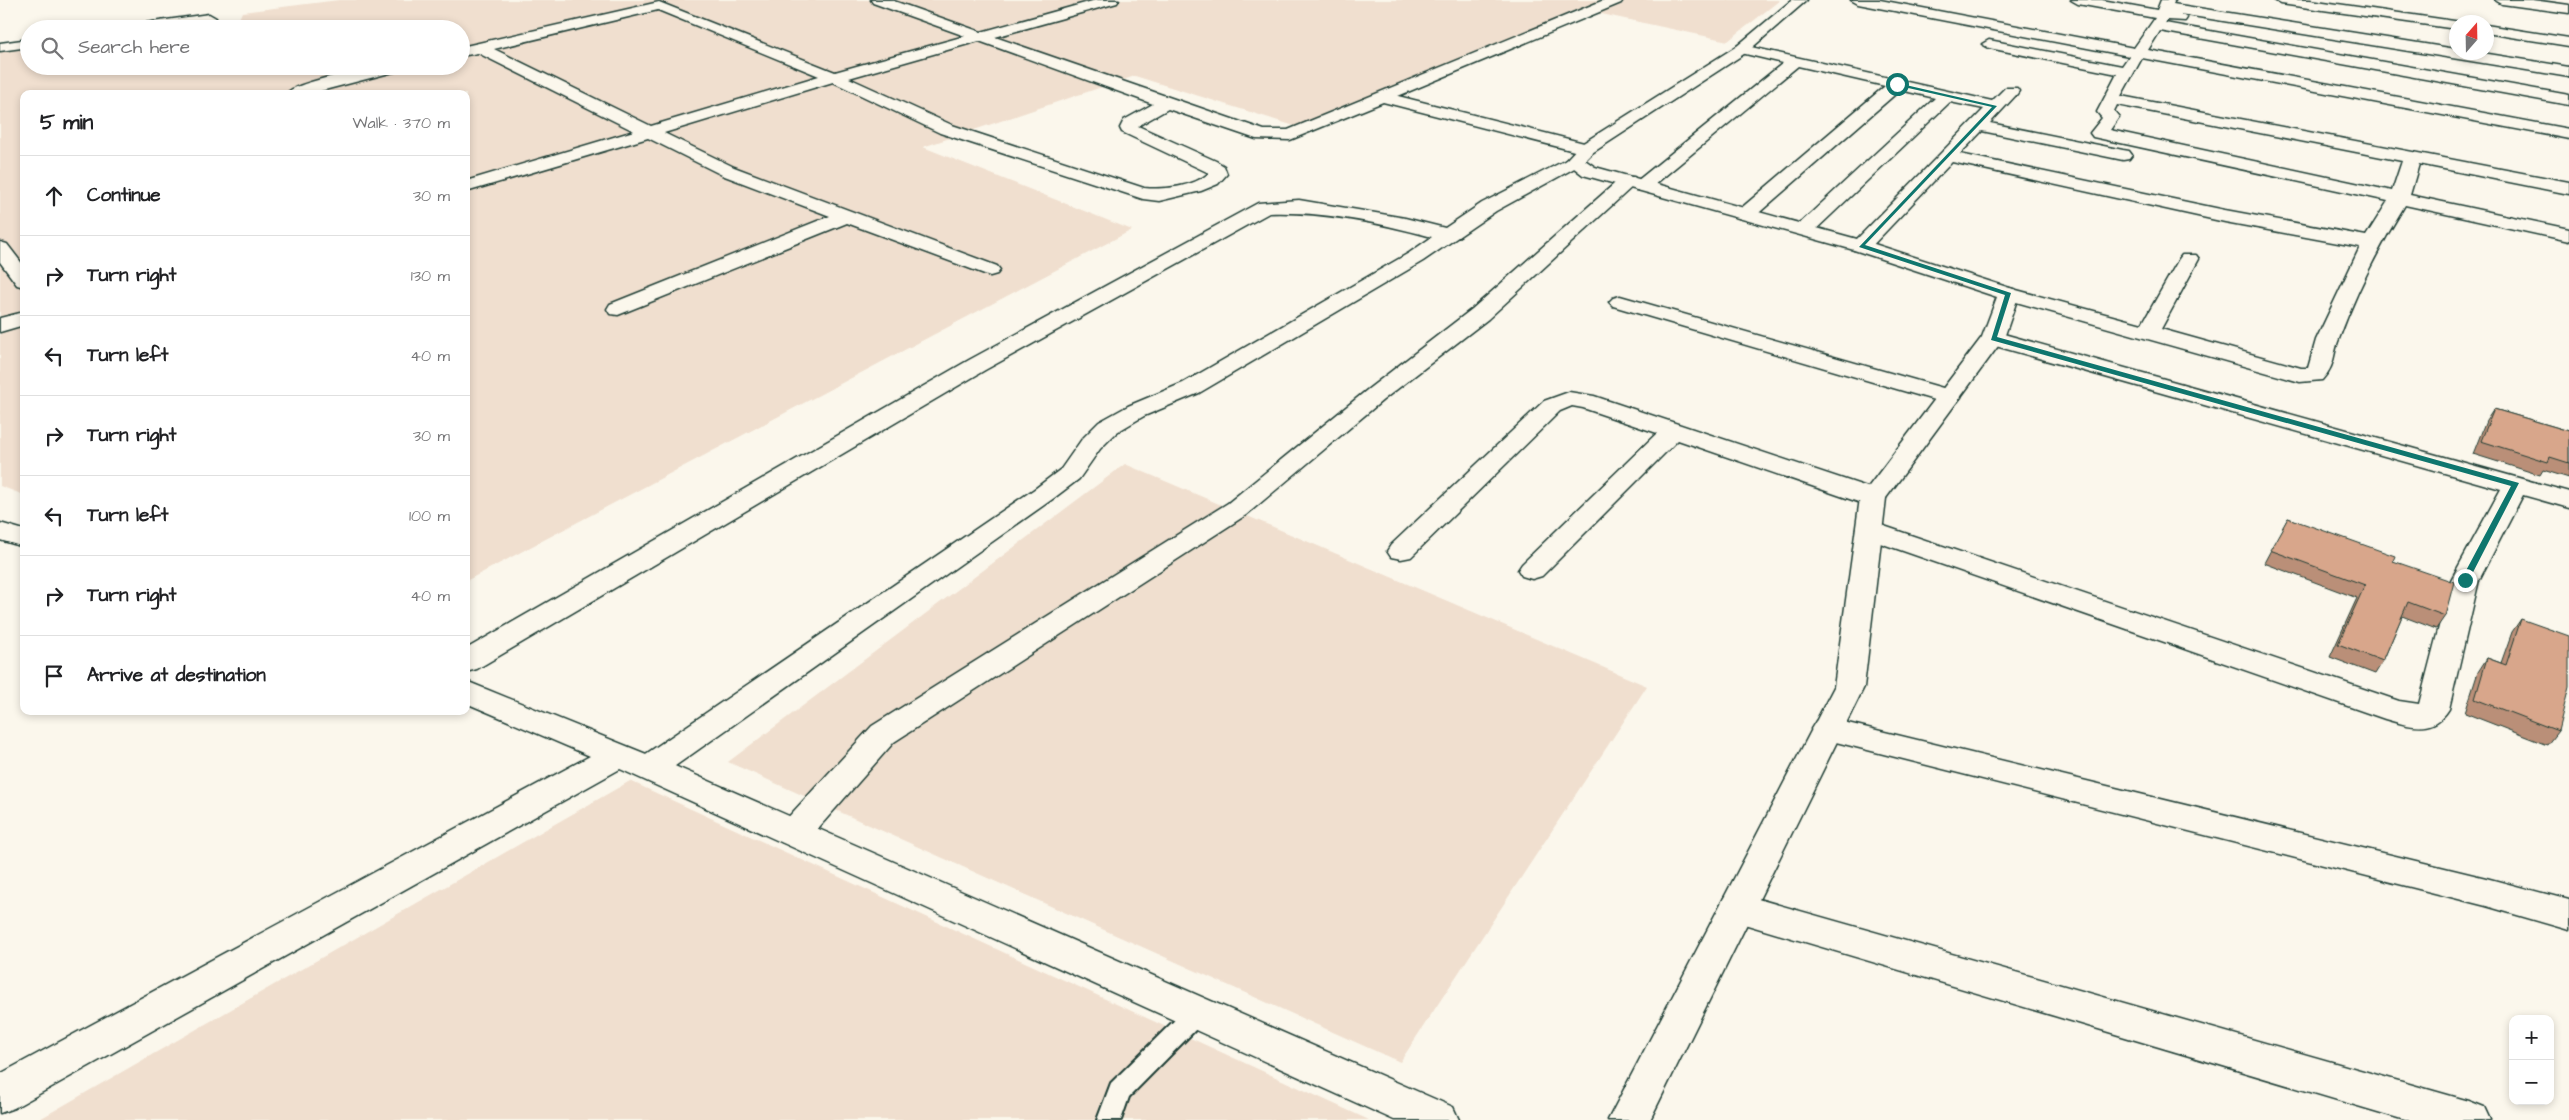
<!DOCTYPE html>
<meta charset="utf-8">
<style>
body{margin:0;font-family:"Architects Daughter",sans-serif;background:#f6f6f6;color:#202124}
.controls{position:absolute;right:15px;bottom:15px;display:grid;overflow:hidden;border-radius:10px;box-shadow:0 2px 8px #0003}
.controls button{width:45px;height:45px;display:grid;place-items:center;padding:0;border:0;border-bottom:1px solid #e0e0e0;background:#fff;color:#202124;font:25px sans-serif}
.compass{position:absolute;left:2449px;top:15px;width:45px;height:45px;border-radius:50%;background:#fff;box-shadow:0 2px 8px #0003;rotate:20deg}
.stop{position:absolute;width:15px;height:15px;margin:-11px;border:4px solid #0f766e;border-radius:50%;background:#fff}
.stop.end{background:#0f766e;border-color:#fff;box-shadow:0 1px 5px #0008}
.list{margin:0;padding:0;list-style:none}
h2{display:flex;justify-content:space-between;align-items:center;height:65px;margin:0;padding:0 20px;font-size:21px}
h2 small{font-size:16px;font-weight:400;color:#757577}
.list li{display:grid;grid-template-columns:32px 1fr auto;gap:15px;align-items:center;box-sizing:border-box;height:80px;padding:0 20px;border-top:1px solid #e0e0e0}
.list b{display:block;font-size:19px;white-space:nowrap}
.list em{font-size:16px;font-style:normal;color:#757577}
.icon{flex:none;width:28px;height:28px;fill:none;stroke:currentColor;stroke-width:2;stroke-linecap:round;stroke-linejoin:round}
.map{position:relative;flex:none;width:2569px;height:1120px;overflow:hidden}
.search{position:absolute;background:#fff;box-shadow:0 2px 8px #0003;left:20px;top:20px;width:450px;height:55px;display:flex;align-items:center;gap:12px;box-sizing:border-box;padding:0 18px;border-radius:28px;color:#757577;font-size:19px}
.panel{position:absolute;background:#fff;box-shadow:0 2px 8px #0003;left:20px;top:90px;width:450px;height:625px;border-radius:10px}
.map>svg:first-child{display:block}
.built{fill:#f0dfcf}
.lines{fill:none;stroke-linecap:round;stroke-linejoin:round}
.service-casing{stroke:#1f3d34;stroke-width:4}
.minor-casing{stroke:#1f3d34;stroke-width:3}
.tertiary-casing{stroke:#1f3d34;stroke-width:3}
.secondary-casing{stroke:#1f3d34;stroke-width:3}
.service{fill:#fbf7ec;fill-rule:evenodd}
.minor{fill:#fbf7ec;fill-rule:evenodd}
.tertiary{fill:#fbf7ec;fill-rule:evenodd}
.secondary{fill:#fbf7ec;fill-rule:evenodd}
.wall{fill:#ba8f78;stroke:#1f3d34}
.building{fill:#d8a68b;stroke:#1f3d34}
.route{fill:#0f766e}
</style>
<div class="map">
<svg width="2569" height="1120" viewBox="0 0 2569 1120">
<rect width="100%" height="100%" fill="#fbf7ec"/>
<filter id="ink" filterUnits="userSpaceOnUse"><feTurbulence type="fractalNoise" baseFrequency=".02" numOctaves="2"/><feDisplacementMap in="SourceGraphic" scale="10" xChannelSelector="R" yChannelSelector="G"/><feConvolveMatrix kernelMatrix="1 2 1 2 8 2 1 2 1" color-interpolation-filters="sRGB"/></filter>
<g filter="url(#ink)">
<path class="built" d="M339,0H1780L1728,41L1578,9L1301,128L1135,76L923,147L1132,230L466,581V94H24V495L0,486V52L29,48V66H461V29H162L239,19L242,12Z
M1125,464L1647,686L1400,1062L728,762Z
M630,781L1369,1120H38Z"/>
<g class="lines">
<defs>
<path id="service" d="M1197,1003L1205,1006L1208,1013L1205,1020L1129,1097L1121,1120H1097L1111,1083L1189,1006Z"/>
<path id="minor" d="M871,0H891L981,32L1096,0H1119L1117,3L995,37L1264,130H1288L1604,0H1623L1621,3L1398,96L1592,145L1595,149L1592,153L1586,154L1383,102L1290,140L1256,139L1168,109L1138,126L1216,161L1224,166L1227,174L1218,184L1201,191L1159,201L1143,199L940,133L833,82L664,133L734,167L997,266L1000,270L997,274L990,276L847,223L618,315L610,314L607,309L610,304L830,216L722,175L648,138L466,192V181L634,131L478,53L461,56V47L659,2L835,72L965,36L873,3ZM658,10L819,76L651,126L494,49ZM979,41L1153,104L1124,120L1120,128L1122,132L1209,173C1194,187 1163,190 1144,188L952,125L849,78Z
M1851,0H1880L2134,48L2155,18L2078,4L2071,0H2102L2157,10L2161,0H2175L2173,4L2456,49V52H2476L2569,67V77L2180,14L2187,18L2185,21L2168,20L2165,23L2569,95V105L2160,31L2148,50L2569,129V139L2142,58L2121,96L2569,182V194L2419,164L2410,195L2569,229V241L2405,205C2379,247 2356,292 2339,339C2332,356 2336,365 2322,380L2300,382L2002,298L1999,294L2002,290L2009,288L2142,324L2179,259L2182,255H2196L2199,259L2161,329L2301,368H2308L2316,340L2360,247L2225,222L1952,162L1868,250H1854L1851,246L1854,242L1984,109L1950,102L1811,234H1797L1794,230L1797,226L1935,98L1900,90L1753,218H1739L1736,214L1739,210L1885,86L1798,66L1648,190H1636L1633,186L1488,319L1383,400L1246,515L894,742L806,842L794,846L782,842L777,833L782,824L872,726L1228,503L1367,390L1472,309L1622,177H1634L1637,181L1783,63L1737,52L1735,49L1737,46L1742,45L1992,101L2005,88H2017L2019,91L2017,94L1990,123L2123,150L2129,151L2132,155L2129,159L2123,160L1982,131L1960,154L2225,210L2366,236L2388,201L2093,137L2090,133L2102,118L2097,112L2117,74L1989,48L1982,44L1989,40L2122,66L2129,56L1858,4ZM2117,105L2402,161L2392,191L2110,130L2119,117L2114,111Z
M2274,0H2310L2461,22H2456V29L2281,4Z
M2495,0H2533L2569,5V13L2502,4Z
M209,14L216,18L214,21L163,29H124L131,25Z
M2486,25L2569,38V46L2486,33Z
M29,39V47L0,51V43Z
M379,66H408L405,69L309,94H286C294,82 362,70 379,66Z
M1574,156L1580,157L1583,161L1580,165L1496,211L1423,261L1199,393L1144,416L1117,432L1100,449L1079,479L1054,498L661,776L649,780L637,776L633,768L637,760L1036,488L1061,469L1082,439L1099,422L1128,406L1183,383L1409,253L1432,237C1380,223 1323,211 1269,213L985,370L477,669L466,672V649L969,360L1258,203L1299,200L1405,218L1445,228L1482,203Z
M0,242L7,244L24,266V287L17,285L0,262Z
M1620,296L1957,392L1961,397L1957,402L1949,404L1941,402L1613,306L1609,302L1613,298Z
M24,312V325L0,332V318Z
M1993,331L2569,492V508L2523,495L2479,580L2449,709C2433,735 2409,726 2385,719L1860,536L1856,530L1860,524L1869,522L1878,524L2399,701L2419,704L2451,580L2501,489L1985,343L1982,338L1985,333Z
M1569,392L1594,396L1882,492L1886,498L1882,504L1873,506L1864,504L1678,440L1542,576L1532,579L1522,576L1518,570L1522,564L1657,433L1583,408L1572,406L1560,411L1411,557L1401,559L1391,557L1387,551L1391,545L1544,401Z
M1827,718L2486,878L2569,900V930L2486,906L1816,737L1811,729L1816,721Z
M1737,893L2469,1101L2484,1107L2490,1120H2405L1724,918L1719,908L1724,898Z"/>
<path id="tertiary" d="M1792,0H1807L1747,52L1592,153L1585,160L1595,167L1868,242L2016,290L2019,294L2004,338L1886,498L1864,687L1650,1120H1608L1834,687L1860,498L1982,337L1997,297L1854,250L1583,175L1565,161L1580,145L1737,46Z"/>
<path id="secondary" d="M0,523L24,530V547L0,540Z
M466,681L661,760L1453,1107L1459,1120H1394L620,769L14,1108L0,1113V1074L590,756L466,703Z"/>
</defs>
<use href="#service" class="service-casing"/>
<use href="#minor" class="minor-casing"/>
<use href="#tertiary" class="tertiary-casing"/>
<use href="#secondary" class="secondary-casing"/>
<use href="#service" class="service"/>
<use href="#minor" class="minor"/>
<use href="#tertiary" class="tertiary"/>
<use href="#secondary" class="secondary"/>
</g>
<path class="wall" d="M2494,409L2569,431V478L2543,470L2540,475L2473,454L2486,421Z
M2288,518L2393,561L2445,616L2436,629L2402,616L2383,661L2375,674L2330,657L2357,598L2264,563Z
M2521,619L2558,731L2547,745L2465,713L2478,672L2487,658L2501,663L2512,632Z"/>
<path class="building" d="M2494,409L2569,431V463L2550,457L2548,462L2481,441Z
M2288,518L2395,556L2393,561L2454,582L2445,616L2408,602L2383,661L2338,644L2365,585L2270,550Z
M2521,619L2569,636V687L2558,731L2475,699L2487,658L2506,665Z"/>
</g>
<path class="route" d="M1897,83L1997,106L1865,245L2011,293L1997,337L2519,483L2468,582L2461,580L2511,486L1991,340L2005,295L1859,247L1992,107L1895,85Z"/>
</svg>
<div class="controls">
<button>+</button>
<button>−</button>
</div>
<svg class="compass" viewBox="-18 -18 36 36"><path d="M0-13l5 13h-10z" fill="#e53935"/><path d="M0 13l5-13h-10z" fill="#757577"/></svg>
<div class="stop" style="left:1897px;top:84px"></div>
<div class="stop end" style="left:2465px;top:580px"></div>
<div class="search"><svg class="icon" aria-label="search" viewBox="0 0 24 24"><circle cx="10" cy="10" r="6"/><path d="M15 15l6 6"/></svg>Search here</div>
<section class="panel">
<h2>5 min<small>Walk · 370 m</small></h2>
<ul class="list">
<li><svg class="icon" aria-label="ahead" viewBox="0 0 24 24"><path d="M12 20V5M6 11l6-6 6 6"/></svg><div><b>Continue</b></div><em>30 m</em></li>
<li><svg class="icon" aria-label="right" viewBox="0 0 24 24"><path d="M7 20v-9h11M14 6l5 5-5 5"/></svg><div><b>Turn right</b></div><em>130 m</em></li>
<li><svg class="icon" aria-label="left" viewBox="0 0 24 24"><path d="M17 20v-9H6M10 6l-5 5 5 5"/></svg><div><b>Turn left</b></div><em>40 m</em></li>
<li><svg class="icon" aria-label="right" viewBox="0 0 24 24"><path d="M7 20v-9h11M14 6l5 5-5 5"/></svg><div><b>Turn right</b></div><em>30 m</em></li>
<li><svg class="icon" aria-label="left" viewBox="0 0 24 24"><path d="M17 20v-9H6M10 6l-5 5 5 5"/></svg><div><b>Turn left</b></div><em>100 m</em></li>
<li><svg class="icon" aria-label="right" viewBox="0 0 24 24"><path d="M7 20v-9h11M14 6l5 5-5 5"/></svg><div><b>Turn right</b></div><em>40 m</em></li>
<li><svg class="icon" aria-label="arrive" viewBox="0 0 24 24"><path d="M6 21V4h12l-3 4 3 4H6"/></svg><div><b>Arrive at destination</b></div></li>
</ul>
</section>
</div>
